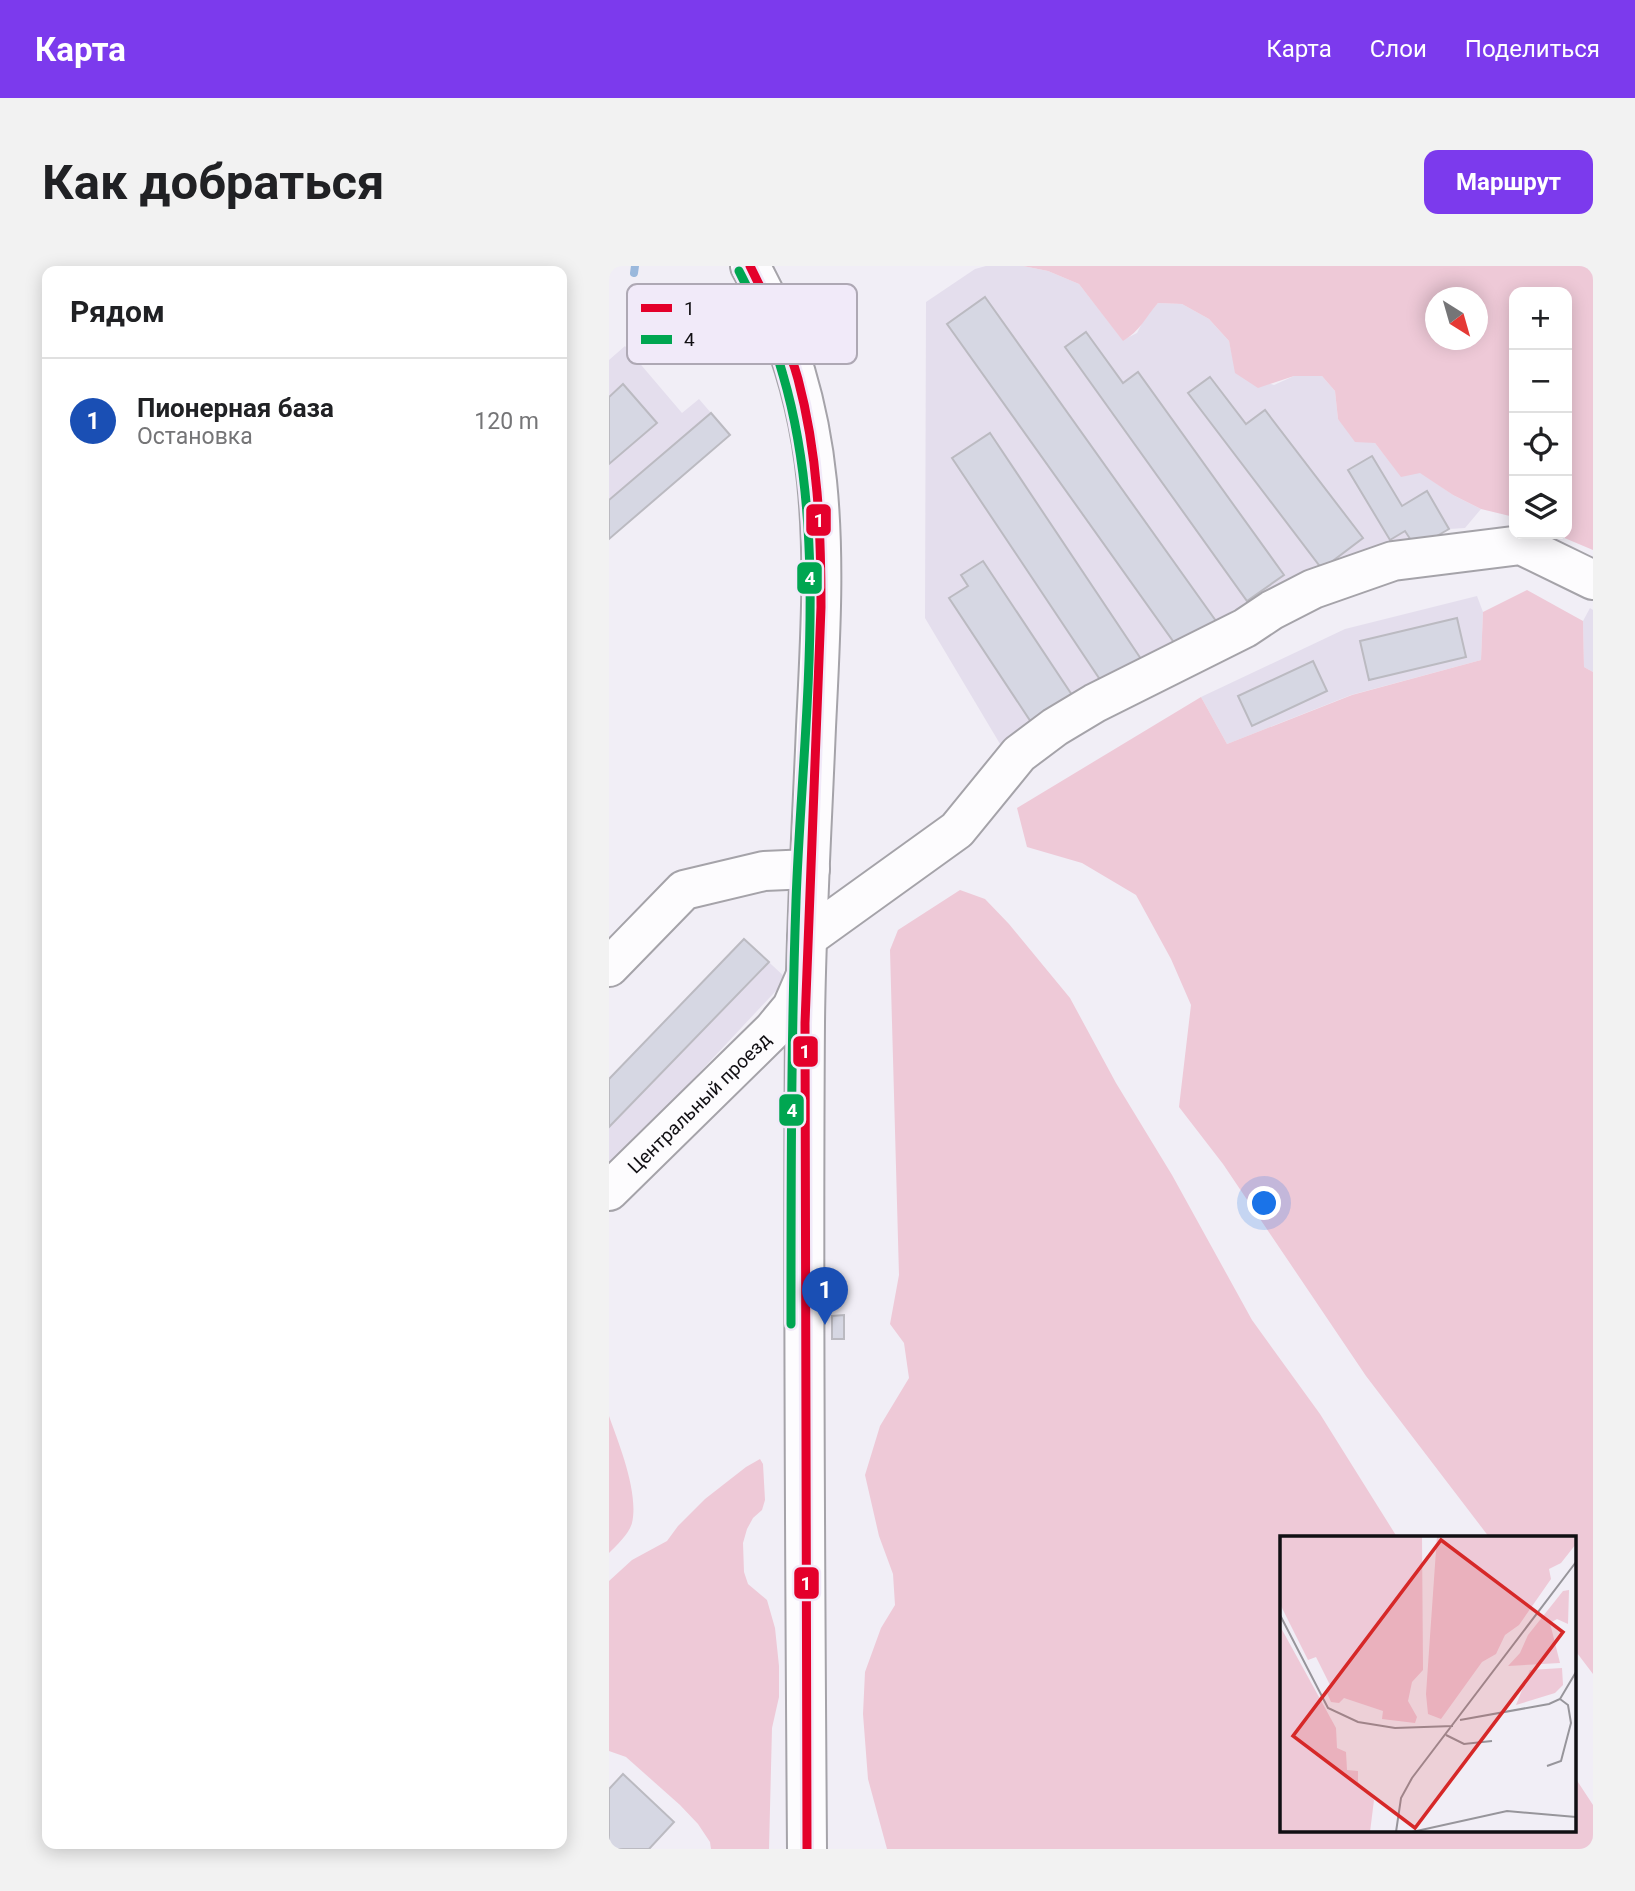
<!DOCTYPE html>
<html lang="ru">
<meta charset="utf-8">
<style>
body{margin:0;font-family:Roboto,sans-serif;background:#f2f2f2;color:#202124}
.controls{position:absolute;right:21px;top:21px;display:grid;overflow:hidden;border-radius:14px;box-shadow:0 4px 18px #0003}
.controls button{width:63px;height:63px;display:grid;place-items:center;padding:0;border:0;border-bottom:2px solid #e0e0e0;background:#fff;color:#202124;font:35px sans-serif}
.compass{position:absolute;left:816px;top:21px;width:63px;height:63px;border-radius:50%;background:#fff;box-shadow:0 4px 18px #0003;rotate:143deg}
.you{position:absolute;left:656px;top:938px;width:24px;height:24px;margin:-18px;border:5px solid #fff;border-radius:50%;background:#1a73e8;box-shadow:0 0 0 10px #1a73e833}
.badge{display:grid;place-items:center;width:46px;height:46px;border-radius:50%;background:#7c3aed;color:#fff;font-size:23px;font-weight:700}
.pin{position:absolute;translate:-50% -58px;filter:drop-shadow(0 2px 4px #0008)}
.pin::after{content:'';position:absolute;top:37px;width:24px;height:21px;background:inherit;clip-path:polygon(0 0,100% 0,50% 100%)}
.list{margin:0;padding:0;list-style:none}
h2{display:flex;justify-content:space-between;align-items:center;height:91px;margin:0;padding:0 28px;font-size:30px}
h2 small{font-size:23px;font-weight:400;color:#757577}
.list li{display:grid;grid-template-columns:46px 1fr auto;gap:21px;align-items:center;box-sizing:border-box;height:126px;padding:0 28px;border-top:2px solid #e0e0e0}
.list b{display:block;font-size:26px;white-space:nowrap}
.list p{margin:0;font-size:23px;white-space:nowrap;color:#757577}
.list em{font-size:23px;font-style:normal;color:#757577}
.icon{flex:none;width:38px;height:38px;fill:none;stroke:currentColor;stroke-width:2;stroke-linecap:round;stroke-linejoin:round}
.map{position:relative;flex:none;width:984px;height:1583px;overflow:hidden;border-radius:14px}
header{display:flex;align-items:center;gap:42px;box-sizing:border-box;height:98px;padding:0 35px;background:#7c3aed;color:#fff}
header strong{font-size:33px}
nav{display:flex;gap:38px;margin-inline-start:auto;font-size:24px}
.intro{display:flex;align-items:center;justify-content:space-between;box-sizing:border-box;height:168px;padding:0 42px}
h1{margin:0;font-size:49px}
.button{padding:18px 32px;border-radius:14px;background:#7c3aed;color:#fff;font-size:24px;font-weight:700}
main{display:flex;gap:42px;padding:0 42px}
aside{flex:1;background:#fff;border-radius:14px;box-shadow:0 4px 18px #0003}
.map>svg:first-child{display:block}
.built{fill:#e4deed}
.green{fill:#eec9d7;fill-rule:evenodd}
.lines{fill:none;stroke-linecap:round;stroke-linejoin:round}
.stream{stroke:#9ab8dc;stroke-width:8}
.building{fill:#d6d7e3;stroke:#bbbac1;stroke-width:2}
.minor-casing{stroke:#a5a3a9;stroke-width:42}
.minor{stroke:#fdfcfe;stroke-width:38}
.bus-1-casing{stroke:#f1eaf9;stroke-width:14}
.bus-2-casing{stroke:#f1eaf9;stroke-width:14}
.bus-1{stroke:#e4002b;stroke-width:9}
.bus-2{stroke:#00a651;stroke-width:9}
.labels{text-anchor:middle;dominant-baseline:central;stroke-width:5;stroke-linejoin:round;paint-order:stroke}
.street-label{font-size:19px;fill:#110f13;stroke:#f1eaf9}
.inset-road{fill:none;stroke:#97959b;stroke-width:2}
.view{fill:#d62828;fill-opacity:0.15;stroke:#d62828;stroke-width:3.5}
.inset-edge{fill:none;stroke:#110f13;stroke-width:3.5}
.key{fill:#f1eaf9;stroke:#aea8b4;stroke-width:2}
.key-label{font-size:19px;fill:#110f13}
.line-badge{stroke:#f1eaf9;stroke-width:2.5}
.badge-label{font-size:19px;text-anchor:middle;font-weight:bold;fill:#fff}
</style>
<header>
<strong>Карта</strong>
<nav><a>Карта</a><a>Слои</a><a>Поделиться</a></nav>
</header>
<div class="intro"><h1>Как добраться</h1><a class="button">Маршрут</a></div>
<main>
<aside>
<h2>Рядом<small></small></h2>
<ul class="list">
<li><span class="badge" style="background:#1a4fb4">1</span><div><b>Пионерная база</b><p>Остановка</p></div><em>120 m</em></li>
</ul>
</aside>
<div class="map">
<svg width="984" height="1583" viewBox="0 0 984 1583">
<rect width="100%" height="100%" fill="#f1eef6"/>
<path class="built" d="M377,0H414L439,5L470,18L514,74L528,67L535,53L549,37L573,38L600,53L620,75L627,107L665,119L685,110H713L726,125L729,153L766,177L792,210L811,206L844,229L872,243L856,262L840,263L636,356L626,343L397,488L316,352L317,36L366,3Z
M16,80L73,147L90,133L121,169L0,273V94Z
M868,330L874,346L872,394L742,429L618,478L592,431L736,363Z
M981,342L984,344V406L975,401L974,355Z
M135,673L178,713L0,903V813Z"/>
<path class="green" d="M414,0H984V284L946,268H958V26H905V251L872,243L844,229L811,207L792,211L766,177L746,176L729,153L726,125L713,110H685L649,122L626,107L620,75L600,53L573,38L549,37C536,52 531,65 514,75L470,18L439,5ZM827,32H869V74H827Z
M918,324L974,355L975,401L984,406V1408L965,1383V1272L880,1271L757,1110L614,898L570,841L582,739L562,693L527,629L473,597L418,581L408,542L592,431L618,478L743,429L872,394L874,346Z
M351,624L376,633L400,658L461,732L507,817L563,909L643,1054L711,1148L788,1271L673,1272V1564H965V1510L984,1539V1583H278L259,1513L254,1448L256,1406L272,1362L286,1339L284,1308L270,1270L256,1209L271,1160L300,1112L295,1077L281,1058L290,1009L281,684L289,664Z
M0,1150C10,1178 30,1227 23,1257C20,1268 8,1279 0,1287Z
M151,1193L154,1198L156,1234L153,1244L144,1252L138,1263L134,1277L135,1306L139,1318L158,1334L166,1362L170,1400V1431L163,1462L160,1583H102L101,1576L89,1558L71,1539L17,1491L0,1485V1315L23,1294L58,1275L69,1260L96,1233L137,1201Z"/>
<g class="lines">
<path class="stream" d="M25,7L26,0"/>
</g>
<path class="building" d="M376,31L607,355L569,382L338,58Z
M477,66L514,117L529,106L675,309L638,335L456,81Z
M601,111L637,158L656,144L754,272L713,303L579,127Z
M14,118L48,157L0,198V131Z
M102,147L121,169L0,273V234Z
M381,167L534,396L496,421L343,192Z
M763,190L793,240L818,225L840,263L807,282L796,265L781,274L739,204Z
M374,295L465,432L424,459L340,332L359,320L352,309Z
M848,352L857,391L760,414L751,375Z
M704,395L718,425L643,460L629,430Z
M135,673L160,696L0,861V813Z
M235,1049V1073H223V1050Z
M14,1508L65,1556L40,1583H0V1523Z"/>
<g class="lines">
<defs>
<g id="minor">
<path d="M141,0C226,148 215,297 207,461C203,559 197,658 196,757C194,1032 196,1308 198,1583"/>
<path d="M198,672L348,564L410,488L446,461L486,437L636,362L663,344L704,323L784,295L912,279L984,314"/>
<path d="M0,701L75,624L155,605L201,603"/>
<path id="s1" d="M0,925L164,764L183,741L196,711"/>
</g>
</defs>
<use href="#minor" class="minor-casing"/>
<use href="#minor" class="minor"/>
<defs>
<path id="bus-1" d="M141,0C159,37 178,73 189,113C209,188 212,264 212,341L196,757L198,1583"/>
<path id="bus-2" d="M130,5C147,39 164,72 174,109C222,272 193,467 187,635C182,776 182,917 182,1058"/>
</defs>
<use href="#bus-1" class="bus-1-casing"/>
<use href="#bus-2" class="bus-2-casing"/>
<use href="#bus-1" class="bus-1"/>
<use href="#bus-2" class="bus-2"/>
</g>
<g class="labels">
<g class="street-label">
<text stroke="none"><textPath href="#s1" startOffset="126">Центральный проезд</textPath></text>
</g>
</g>
<g transform="translate(671 1270)">
<rect width="296" height="296" fill="#f1eef6"/>
<path d="M0,0H142L143,134L132,146L128,165L137,181L135,187L102,183L103,175L64,162L59,167L51,166L47,157L51,151L36,121L28,124L0,68ZM157,0H296V8L281,27L269,33L271,43L239,89L225,99L216,118L202,126L161,183L148,178L146,158ZM289,54L288,88L277,83L270,87L280,127L228,130L240,117L248,99L283,55ZM0,90L56,192L57,212L66,216L67,234L78,235V246L94,264L90,296H0ZM282,132L283,149L275,157L236,169L250,134Z" fill="#eec9d7"/>
<path class="inset-road" d="M0,79L48,172L78,186L115,192L173,190M180,184L269,168L280,163L296,136M166,199L184,208L212,205M267,230L281,225L291,187L288,169L280,163M116,296L121,262L132,242L296,26M132,296L227,275L296,281"/>
<path class="view" d="M161,4L283,96L135,292L13,200Z"/>
<rect width="296" height="296" class="inset-edge"/>
</g>
<rect x="18" y="18" width="230" height="80" rx="10" class="key"/>
<rect x="32" y="38" width="31" height="8" fill="#e4002b"/>
<rect x="32" y="69" width="31" height="9" fill="#00a651"/>
<g class="key-label">
<text x="75" y="49">1</text>
<text x="75" y="80">4</text>
</g>
<g class="line-badge">
<rect x="196" y="237" width="27" height="34" rx="7" fill="#e4002b"/>
<rect x="187" y="295" width="27" height="34" rx="7" fill="#00a651"/>
<rect x="183" y="769" width="27" height="33" rx="7" fill="#e4002b"/>
<rect x="169" y="827" width="27" height="34" rx="7" fill="#00a651"/>
<rect x="184" y="1300" width="27" height="34" rx="7" fill="#e4002b"/>
</g>
<g class="badge-label">
<text x="210" y="261">1</text>
<text x="201" y="319">4</text>
<text x="196" y="792">1</text>
<text x="183" y="851">4</text>
<text x="197" y="1324">1</text>
</g>
</svg>
<div class="controls">
<button>+</button>
<button>−</button>
<button><svg class="icon" aria-label="locate" viewBox="0 0 24 24"><circle cx="12" cy="12" r="6"/><path d="M12 2v4M12 18v4M2 12h4M18 12h4"/></svg></button>
<button><svg class="icon" aria-label="layers" viewBox="0 0 24 24"><path d="M12 4l9 5-9 5-9-5zM3 14l9 5 9-5"/></svg></button>
</div>
<svg class="compass" viewBox="-18 -18 36 36"><path d="M0-13l5 13h-10z" fill="#e53935"/><path d="M0 13l5-13h-10z" fill="#757577"/></svg>
<div class="you"></div>
<div class="pin badge" style="left:216px;top:1059px;background:#1a4fb4">1</div>
</div>
</main>
